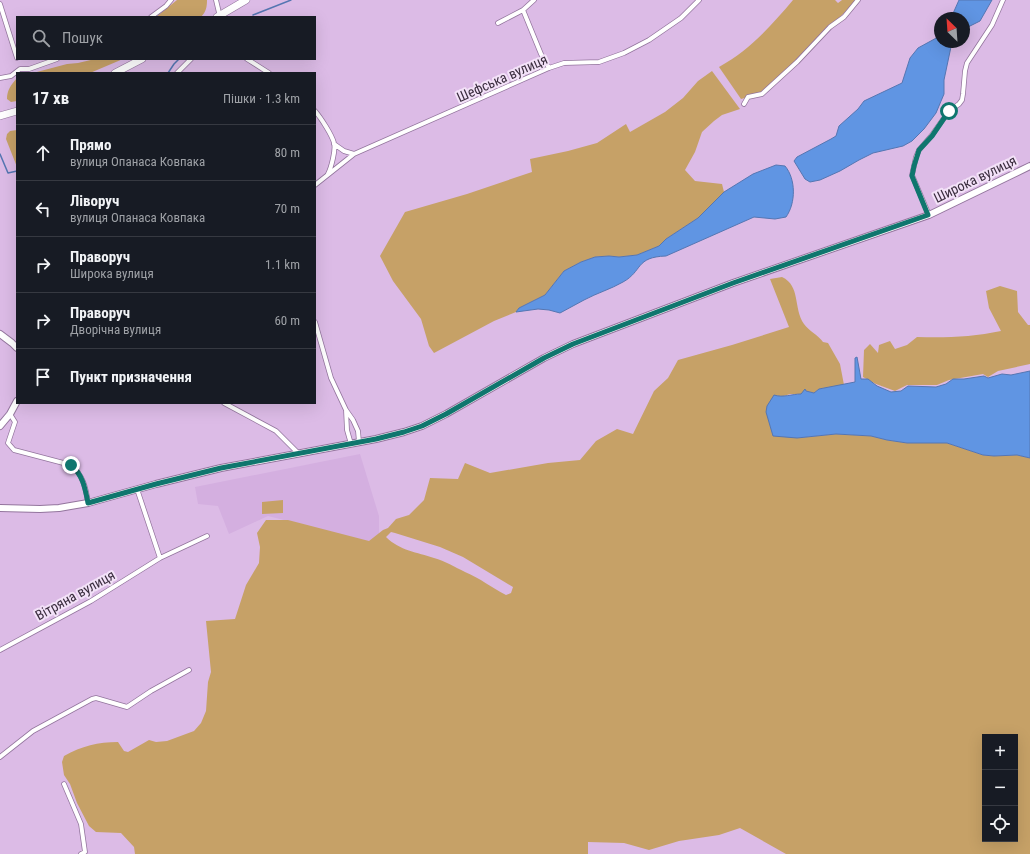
<!DOCTYPE html>
<html lang="uk">
<meta charset="utf-8">
<style>
body{margin:0;font-family:"Roboto Condensed",sans-serif;background:#20242c;color:#f1f3f6}
.controls{position:absolute;right:12px;bottom:12px;display:grid;overflow:hidden;border-radius:0px;box-shadow:0 4px 16px #0002}
.controls button{width:36px;height:36px;display:grid;place-items:center;padding:0;border:0;border-bottom:1px solid #363941;background:#171b24;color:#f1f3f6;font:20px sans-serif}
.compass{position:absolute;left:934px;top:12px;width:36px;height:36px;border-radius:50%;background:#171b24;box-shadow:0 4px 16px #0002;rotate:335deg}
.stop{position:absolute;width:12px;height:12px;margin:-9px;border:3px solid #0f766e;border-radius:50%;background:#fff}
.stop.end{background:#0f766e;border-color:#fff;box-shadow:0 1px 4px #0008}
.list{margin:0;padding:0;list-style:none}
h2{display:flex;justify-content:space-between;align-items:center;height:52px;margin:0;padding:0 16px;font-size:17px}
h2 small{font-size:13px;font-weight:400;color:#9ea1a6}
.list li{display:grid;grid-template-columns:26px 1fr auto;gap:12px;align-items:center;box-sizing:border-box;height:56px;padding:0 16px;border-top:1px solid #363941}
.list b{display:block;font-size:15px;white-space:nowrap}
.list p{margin:0;font-size:13px;white-space:nowrap;color:#9ea1a6}
.list em{font-size:13px;font-style:normal;color:#9ea1a6}
.icon{flex:none;width:22px;height:22px;fill:none;stroke:currentColor;stroke-width:2;stroke-linecap:round;stroke-linejoin:round}
.map{position:relative;flex:none;width:1030px;height:854px;overflow:hidden}
.search{position:absolute;background:#171b24;box-shadow:0 4px 16px #0002;left:16px;top:16px;width:300px;height:44px;display:flex;align-items:center;gap:10px;box-sizing:border-box;padding:0 14px;border-radius:0px;color:#9ea1a6;font-size:15px}
.panel{position:absolute;background:#171b24;box-shadow:0 4px 16px #0002;left:16px;top:72px;width:300px;height:332px;border-radius:0px}
.map>svg:first-child{display:block}
.built{fill:#d4afe0}
.green{fill:#c6a167;fill-rule:evenodd}
.water{fill:#6095e3;stroke:#5576b2}
.lines{fill:none;stroke-linecap:round;stroke-linejoin:round}
.stream{stroke:#5576b2;stroke-width:1.5}
.street-casing{stroke:#93759d;stroke-width:5.5}
.secondary-casing{stroke:#93759d;stroke-width:8}
.primary-casing{stroke:#93759d;stroke-width:8}
.street{stroke:#fff;stroke-width:4}
.secondary{stroke:#fff;stroke-width:6}
.primary{stroke:#fff;stroke-width:7}
.route{stroke:#0f766e;stroke-width:5}
.labels{text-anchor:middle;dominant-baseline:central;stroke-width:4;stroke-linejoin:round;paint-order:stroke}
.street-label{font-size:14px;fill:#3a2d3e;stroke:#f3e2f8}
</style>
<div class="map">
<svg width="1030" height="854" viewBox="0 0 1030 854">
<rect width="100%" height="100%" fill="#dcbbe6"/>
<path class="built" d="M360,454L379,516V544L268,516L229,534L218,506L198,504L195,487Z"/>
<path class="green" d="M177,0H207C207,7 206,12 201,17H156Z
M793,0H835L838,3L842,0H857L796,61L760,94L741,99L719,67C749,51 771,26 793,0Z
M95,59H123L90,73H33L67,64L78,63Z
M712,71L740,109L722,115L714,121L702,132L695,152L685,170L695,181L722,184L724,192L698,218L666,239L659,246L637,255L619,257L609,256L595,257L581,262L564,271L545,295L519,308L516,312L494,321L434,353L429,346L421,319L393,281L380,256L405,212L467,194L532,172L530,159L568,151L597,143L626,124L630,132L665,112L683,98L698,81Z
M17,78V101L11,102L7,99C7,90 11,85 17,78Z
M17,130V167L6,139L7,134L10,131Z
M782,277C801,286 793,308 804,324C809,331 818,335 823,342L828,343L840,364L844,385L819,389L814,393L806,391L802,394H790L781,397L797,438L836,434L871,436L887,440L907,443H947L983,455L994,456L1017,455L1030,458V854H786L740,828L719,835L679,841L649,850L624,843L588,842V854H135L134,847L121,833L96,832L89,826L77,803L70,784L64,775L62,762L64,756C82,746 98,742 118,742L124,751L128,752L149,740L156,742L167,741L194,731L201,723L206,711L208,682L211,672L206,621L235,619L246,585L259,563L260,547L257,533L266,520H288L369,541L383,530L388,528L396,519L409,515L424,500L430,478L458,479L465,463L490,473L548,463L580,460L596,441L617,429L633,434L654,391L668,378L678,360L732,345L789,327L770,279ZM391,532L395,533L440,547L463,557L513,587L511,593L506,595C492,588 480,578 465,572C455,567 445,561 434,558C417,552 400,551 386,537ZM985,737H1015V839H985Z
M1000,286L1017,291L1018,312L1028,325H1030V364L998,371L988,377L983,374L949,380L937,385H907L895,391L876,384L863,377L864,350L870,344L878,353L879,345L890,341L895,349L907,345L917,337C945,338 973,337 1001,331L989,308L986,291Z
M283,500V513L262,514V502Z"/>
<path class="water" d="M959,0H992L980,21L964,29V18H951Z
M940,36V42H952L944,80V94L936,113L924,129L912,141L903,146L873,153L859,160L840,171L820,180L810,182L805,179L794,161L797,157L831,139L836,136L839,126L858,109L864,101L902,83L910,58L918,48Z
M776,165L785,166C796,179 796,203 786,217L775,219L754,217L666,256C635,257 643,271 623,282C611,289 597,293 584,300C576,304 568,309 560,313L549,310L538,309L516,312L519,308L545,295L564,271L581,262L595,257L609,256L619,257L637,255L659,246L666,239L698,218L724,192L753,174Z
M857,357L861,379H868L877,386L891,392L901,391L908,386L936,387L946,384L953,379H964L984,376L988,378L1002,374L1011,375L1030,371V458L1017,455L994,456L983,455L947,443H907L887,440L871,436L836,434L797,438L773,436L766,412L767,406L774,395C783,398 792,394 801,394L805,389L806,391L814,393L819,389L855,382V358Z"/>
<g class="lines">
<path class="stream" d="M253,15L291,0
M168,73L174,64L179,59
M0,154L8,173L17,171"/>
<defs>
<path id="street" d="M216,0L220,17
M0,4L17,58
M523,10L541,54L549,68
M151,17L166,6L171,0
M498,23L523,10L534,0
M247,59L269,73
M177,73L191,59
M0,78L11,76L20,69H29L57,59
M744,104L748,97L762,94L797,62L830,27L844,17L858,0
M315,111C321,118 332,135 334,143C336,150 331,168 328,174
M334,144L344,151L354,154
M315,185L354,154L549,68L564,63L599,62L624,53L649,40L681,18L699,0
M929,215L912,175L916,157L919,150L932,135L949,111L959,104L962,100L963,94L965,71L967,63L992,25L1003,0
M315,322L331,378L346,410L353,420L358,431L359,442
M224,403L276,431L298,453
M346,410L347,430L351,444
M10,414L15,422L8,443L14,450L71,465C83,475 86,488 88,503
M137,489L160,558
M0,650L91,601L160,558L207,536
M0,757L33,731L92,699L96,698L127,707L151,691L189,670
M64,784L81,824L85,852L81,854"/>
<path id="secondary" d="M0,334L12,343L17,348
M0,426L10,414L17,401
M0,508L40,509L59,508L88,503L156,484L221,468L376,439L404,432L422,426L446,414L544,358L573,344L733,283L929,215L1030,166"/>
<path id="primary" d="M217,17L246,0
M115,73L142,59
M0,116L17,111"/>
</defs>
<use href="#street" class="street-casing"/>
<use href="#secondary" class="secondary-casing"/>
<use href="#primary" class="primary-casing"/>
<use href="#street" class="street"/>
<use href="#secondary" class="secondary"/>
<use href="#primary" class="primary"/>
</g>
<g class="lines">
<path class="route" d="M71,465C83,475 85,488 88,503L156,484L221,468L376,439L404,432L422,426L446,414L544,358L573,344L733,283L928,215L912,176L914,166L919,150L932,136L949,111"/>
</g>
<g class="labels">
<g class="street-label">
<text transform="translate(502 78) rotate(-24)">Шефська вулиця</text>
<text transform="translate(975 179) rotate(-26)">Широка вулиця</text>
<text transform="translate(75 595) rotate(-29)">Вітряна вулиця</text>
</g>
</g>
</svg>
<div class="controls">
<button>+</button>
<button>−</button>
<button><svg class="icon" aria-label="locate" viewBox="0 0 24 24"><circle cx="12" cy="12" r="6"/><path d="M12 2v4M12 18v4M2 12h4M18 12h4"/></svg></button>
</div>
<svg class="compass" viewBox="-18 -18 36 36"><path d="M0-13l5 13h-10z" fill="#e53935"/><path d="M0 13l5-13h-10z" fill="#9ea1a6"/></svg>
<div class="stop" style="left:949px;top:111px"></div>
<div class="stop end" style="left:71px;top:465px"></div>
<div class="search"><svg class="icon" aria-label="search" viewBox="0 0 24 24"><circle cx="10" cy="10" r="6"/><path d="M15 15l6 6"/></svg>Пошук</div>
<section class="panel">
<h2>17 хв<small>Пішки · 1.3 km</small></h2>
<ul class="list">
<li><svg class="icon" aria-label="ahead" viewBox="0 0 24 24"><path d="M12 20V5M6 11l6-6 6 6"/></svg><div><b>Прямо</b><p>вулиця Опанаса Ковпака</p></div><em>80 m</em></li>
<li><svg class="icon" aria-label="left" viewBox="0 0 24 24"><path d="M17 20v-9H6M10 6l-5 5 5 5"/></svg><div><b>Ліворуч</b><p>вулиця Опанаса Ковпака</p></div><em>70 m</em></li>
<li><svg class="icon" aria-label="right" viewBox="0 0 24 24"><path d="M7 20v-9h11M14 6l5 5-5 5"/></svg><div><b>Праворуч</b><p>Широка вулиця</p></div><em>1.1 km</em></li>
<li><svg class="icon" aria-label="right" viewBox="0 0 24 24"><path d="M7 20v-9h11M14 6l5 5-5 5"/></svg><div><b>Праворуч</b><p>Дворічна вулиця</p></div><em>60 m</em></li>
<li><svg class="icon" aria-label="arrive" viewBox="0 0 24 24"><path d="M6 21V4h12l-3 4 3 4H6"/></svg><div><b>Пункт призначення</b></div></li>
</ul>
</section>
</div>
